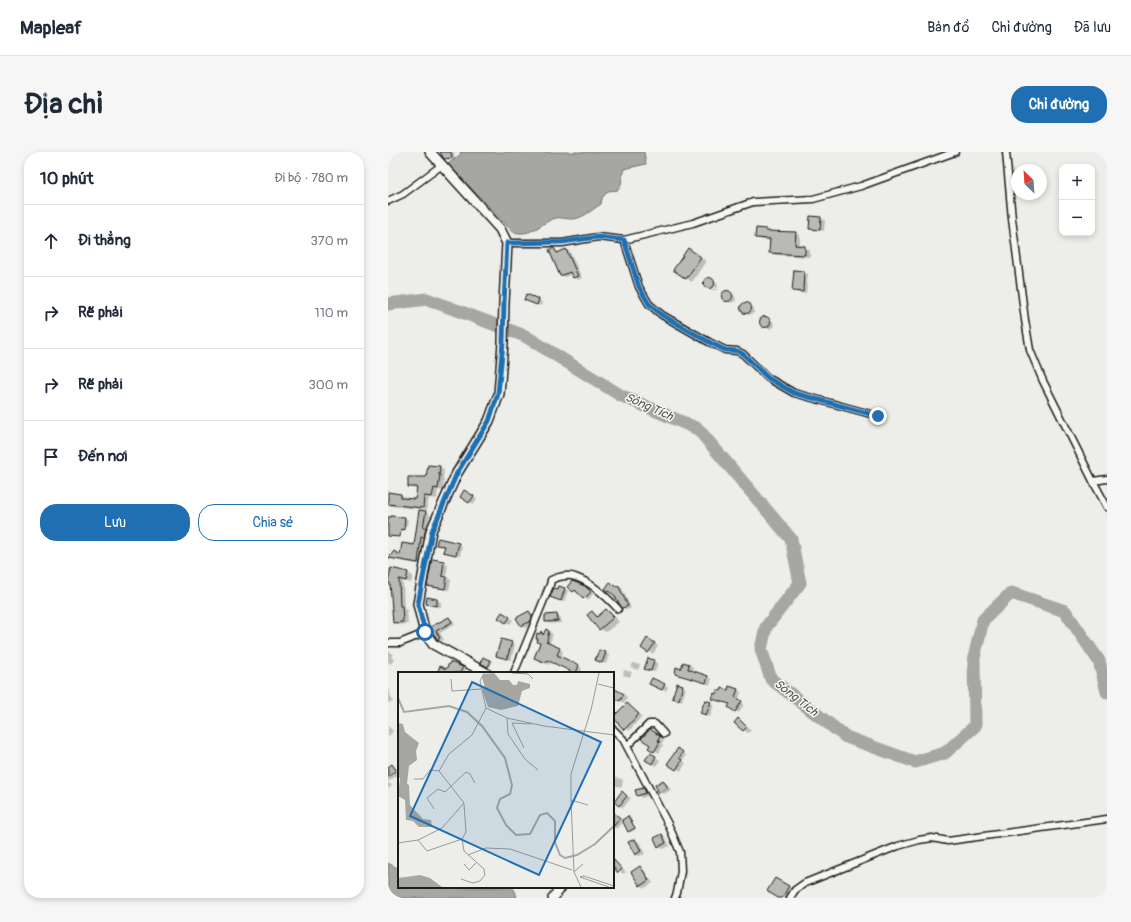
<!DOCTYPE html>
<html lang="vi">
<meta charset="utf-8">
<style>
body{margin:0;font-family:Pangolin,sans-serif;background:#f6f6f7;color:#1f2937}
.controls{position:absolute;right:12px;top:12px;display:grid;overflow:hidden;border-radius:8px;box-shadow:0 2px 6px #0003}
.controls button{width:36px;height:36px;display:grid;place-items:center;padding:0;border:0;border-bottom:1px solid #e0e1e3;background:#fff;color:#1f2937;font:20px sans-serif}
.compass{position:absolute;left:623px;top:12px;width:36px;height:36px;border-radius:50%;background:#fff;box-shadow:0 2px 6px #0003;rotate:335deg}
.stop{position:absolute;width:12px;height:12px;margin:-9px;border:3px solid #1f6fb2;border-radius:50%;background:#fff}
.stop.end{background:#1f6fb2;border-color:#fff;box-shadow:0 1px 4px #0008}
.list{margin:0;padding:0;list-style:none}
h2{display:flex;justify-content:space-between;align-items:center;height:52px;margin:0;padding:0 16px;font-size:17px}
h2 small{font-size:13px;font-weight:400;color:#747a83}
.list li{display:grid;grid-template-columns:26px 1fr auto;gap:12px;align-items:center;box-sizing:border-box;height:72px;padding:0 16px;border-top:1px solid #e0e1e3}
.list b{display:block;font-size:15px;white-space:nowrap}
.list em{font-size:13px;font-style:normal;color:#747a83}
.actions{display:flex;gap:8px;padding:12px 16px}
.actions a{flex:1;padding:9px 0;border:1px solid #1f6fb2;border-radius:16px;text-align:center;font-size:14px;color:#1f6fb2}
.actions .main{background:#1f6fb2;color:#fff}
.icon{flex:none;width:22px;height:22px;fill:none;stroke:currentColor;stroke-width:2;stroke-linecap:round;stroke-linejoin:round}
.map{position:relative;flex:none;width:719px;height:746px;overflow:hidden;border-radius:16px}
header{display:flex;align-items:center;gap:24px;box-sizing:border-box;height:56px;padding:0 20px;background:#fff;border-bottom:1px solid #e0e1e3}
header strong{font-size:19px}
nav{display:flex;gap:22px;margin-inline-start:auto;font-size:14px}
.intro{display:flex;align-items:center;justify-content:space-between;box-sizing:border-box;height:96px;padding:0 24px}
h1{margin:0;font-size:28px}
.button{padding:10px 18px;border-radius:16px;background:#1f6fb2;color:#fff;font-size:14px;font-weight:700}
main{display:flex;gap:24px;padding:0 24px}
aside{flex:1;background:#fff;border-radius:16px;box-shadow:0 2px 6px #0003}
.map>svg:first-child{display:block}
.water{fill:#a6a6a3;stroke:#6f6f6d}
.shadow{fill:#0003}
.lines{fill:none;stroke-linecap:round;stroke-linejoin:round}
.river{stroke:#a6a6a3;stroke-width:13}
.building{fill:#b9b9b6;stroke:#1c1c1c}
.street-casing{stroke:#1c1c1c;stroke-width:9}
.secondary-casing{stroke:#1c1c1c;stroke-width:12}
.street{stroke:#f6f6f2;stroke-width:6}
.secondary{stroke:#f6f6f2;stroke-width:9}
.route{stroke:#1f6fb2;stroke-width:5}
.labels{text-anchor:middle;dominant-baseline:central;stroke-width:3;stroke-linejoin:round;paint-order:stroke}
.water-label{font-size:12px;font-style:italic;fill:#535352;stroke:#f6f6f2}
.inset-river{fill:none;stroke:#a6a6a3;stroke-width:2}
.inset-road{fill:none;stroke:#999997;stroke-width:1}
.view{fill:#1f6fb2;fill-opacity:0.15;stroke:#1f6fb2;stroke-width:2}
.inset-edge{fill:none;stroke:#1c1c1c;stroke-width:2}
</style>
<header>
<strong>Mapleaf</strong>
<nav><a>Bản đồ</a><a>Chỉ đường</a><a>Đã lưu</a></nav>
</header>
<div class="intro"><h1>Địa chỉ</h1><a class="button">Chỉ đường</a></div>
<main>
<aside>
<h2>10 phút<small>Đi bộ · 780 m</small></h2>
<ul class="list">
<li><svg class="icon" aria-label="ahead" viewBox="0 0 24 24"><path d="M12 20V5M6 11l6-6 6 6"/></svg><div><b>Đi thẳng</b></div><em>370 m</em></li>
<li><svg class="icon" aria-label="right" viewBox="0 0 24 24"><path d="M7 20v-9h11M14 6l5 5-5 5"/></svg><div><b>Rẽ phải</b></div><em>110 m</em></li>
<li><svg class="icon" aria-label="right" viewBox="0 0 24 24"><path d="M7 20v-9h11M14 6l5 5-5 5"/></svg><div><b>Rẽ phải</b></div><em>300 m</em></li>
<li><svg class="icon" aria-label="arrive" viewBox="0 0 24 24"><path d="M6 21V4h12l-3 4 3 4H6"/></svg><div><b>Đến nơi</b></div></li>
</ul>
<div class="actions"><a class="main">Lưu</a><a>Chia sẻ</a></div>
</aside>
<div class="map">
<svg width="719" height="746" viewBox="0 0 719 746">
<rect width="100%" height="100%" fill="#edede9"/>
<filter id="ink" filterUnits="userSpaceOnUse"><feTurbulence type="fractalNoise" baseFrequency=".025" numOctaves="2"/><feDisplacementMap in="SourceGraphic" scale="8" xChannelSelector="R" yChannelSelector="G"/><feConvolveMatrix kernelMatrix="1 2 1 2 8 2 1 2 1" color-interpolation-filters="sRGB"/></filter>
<g filter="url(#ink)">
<path class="water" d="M72,0H256L258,12L236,17C233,24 235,32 230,38L220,39L214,46L213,52C205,57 193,68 183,67C178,67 173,65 168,66C151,71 145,85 125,80L60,12L73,2Z
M0,711L11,717V735L69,736L124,735L127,739L129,746H0Z"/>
<path class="shadow" d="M53,0H66L67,8H61L57,6Z
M433,66L437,68L436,79L426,78L422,76Z
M369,77L378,78L382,80L407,81L412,84V95H417L422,98V105L387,103L382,100V89L374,88L368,85Z
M166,97L171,101L178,98L182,100L194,126L190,128L186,125L184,122L177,125L173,123Z
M305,101L318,109L304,130L286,118Z
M407,119L416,120L420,122L418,141H410L406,138Z
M319,127H322L329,131L330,136L328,138H325L323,137H328V135L320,136L318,134L317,129Z
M337,140H340L347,144L348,149L343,151L336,147L334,144Z
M150,147L154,150L153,154L138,148Z
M356,152H359L366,156V161L361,163L354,159L353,157Z
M375,165H378L385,169L386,175L381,177L374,172L373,170Z
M52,315L56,318L55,326L56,327L55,339L50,338L49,347L41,346L39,358L3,354L0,352V341L13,343L18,345L17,347L28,348L29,337H26L21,334L39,326Z
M77,339L89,347L86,352L73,345Z
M38,360L42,363L34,413L7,408L3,405L13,404L27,394Z
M0,365L17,366L20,368L19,374L0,371Z
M49,392H70L74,394L72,404L60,401L56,399L57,395Z
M45,408L56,410L60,412L58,425L63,428L61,438L44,436L40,434Z
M0,416L20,421L25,424L23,431L15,429L16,457L19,458L20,472L10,473L6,470L3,432L0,430L1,425L0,424Z
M156,433L161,436L158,444L153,441Z
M230,434L234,436L243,456L239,458L235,455L229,436Z
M181,435L200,437L205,442L200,448L190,439L189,441Z
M177,437L180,438L176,450L166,446L171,439Z
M40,447L49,448L53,450V455L43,454L39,452Z
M219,458L225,462L231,470L218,480L212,477L204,460L210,464Z
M141,460L145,462L147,467L146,471L138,476L134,474Z
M118,463L125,468L122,472L118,470Z
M169,463L173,466V471L162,472L158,470Z
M61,466L65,468L67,472L52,481L56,488L54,489L50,487L43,476Z
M158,479L165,482L162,491L163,493L175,499L173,506L194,516L192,521H182L183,519L163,510L162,513L147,506L153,491V480L157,482Z
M259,487L270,494L265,502L254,495Z
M123,491L127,493L123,508L113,505Z
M0,499L5,502L3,505L6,507L3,512L0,510Z
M217,501L221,503L218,512L208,508Z
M95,507L104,511L102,515L93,510Z
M260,508L270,511L267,520L262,519Z
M245,511L252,513L250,518L243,516Z
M301,513L305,515L304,519L324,527L322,533L288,521Z
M74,516L78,518L77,521H58Z
M236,518L244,520L242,525L235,523Z
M276,533L280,535L278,539L266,534Z
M294,534L298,536L294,549L286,545Z
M0,536L5,550L0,551Z
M225,537L239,545L236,551L225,545Z
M350,538L353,540L351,548L356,552L351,561L341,555L343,552L325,546L329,543Z
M322,551L326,553L322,565L313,561Z
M240,553L254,564L241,579L226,566Z
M350,567L363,578L360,581L347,571Z
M0,574L5,579L1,584L0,583Z
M266,581L276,588L273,592L275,593L271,601L262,596Z
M290,598L298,603L294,609L298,611L293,619L281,612Z
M262,602L272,608L268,614L258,608Z
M4,614L8,616L11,622L0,630L4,634L0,637V616Z
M225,625L231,626L235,628L234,635L225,633Z
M275,629L279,632L283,638L276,642L272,640Z
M256,637L260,639L262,643L254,646L250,643Z
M234,641L243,646L235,656L231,653Z
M226,661L235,668L240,665L242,666L248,677L243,680L241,679L236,669L229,677L225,674Z
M274,683L278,686L282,694L275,697L271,694Z
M247,688L251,690L257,702L251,704L247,702Z
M227,710L238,720L235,722L226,715L225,716V712Z
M252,716L256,718L265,731L257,736L253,733L244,721Z
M388,727L407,738L402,746H392Z"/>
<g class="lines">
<path class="river" d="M0,152L39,147L137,184L232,243L310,277L403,387L412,431L378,475L373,497L383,527L458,585L527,610L557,601L587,574L586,506L595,468L623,441L677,459L711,509L719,540"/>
</g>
<path class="building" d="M52,0H63L64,6L56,7Z
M422,64L433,65L432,78L421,77Z
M368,76L378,77V79L408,80L407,93L417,94V103L381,101L382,87L367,86Z
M166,96L169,101L178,97L190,124L185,126L182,120L172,124L161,98Z
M300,96L313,105L298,127L285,118Z
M406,118L416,119L415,140L404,139Z
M315.5 131a5.5 5.5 0 1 1 11 0a5.5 5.5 0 1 1-11 0Z
M333.5 144a5.5 5.5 0 1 1 11 0a5.5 5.5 0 1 1-11 0Z
M138,142L151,147L149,153L136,148Z
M352.5 156a5.5 5.5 0 1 1 11 0a5.5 5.5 0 1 1-11 0Z
M371.5 170a5.5 5.5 0 1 1 11 0a5.5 5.5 0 1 1-11 0Z
M40,313L52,314L51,323H52L50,337L46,336L44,345L36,344L35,356L0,352V340L13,342V346L27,347L29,335H20V325H38Z
M76,338L86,344L81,351L72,345Z
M31,358L38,359L35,376H38L36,386L33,385L30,411L1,406L6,399L12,403L14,391L26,393Z
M3,364L17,365L16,378L13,377L12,385L0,384V365H3Z
M50,386L71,391L68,403L55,400L57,394L48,393Z
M44,407L56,409L54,424L59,425L57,437L39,434Z
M3,416L20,420L18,429L11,427L12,454H14L15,470L5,471L2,431H0Z
M184,429L197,434L203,440L196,447L187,438L185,440L179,435Z
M222,430L229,435L230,433L240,454L234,456L226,443L217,437Z
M171,434L177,436L173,449L162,445L166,436L170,437Z
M39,445L49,447V454L38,452Z
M218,457L226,465L211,478L199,463L204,459L209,465Z
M141,459L144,464L143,469L133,474L128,466Z
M114,460L122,465L118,471L110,466Z
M169,462L170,469L157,470V463Z
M61,465L64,470L48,479L52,486L50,488L43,478L42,475Z
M158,477L161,479L159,488L160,490H158L172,496L169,503L191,513L188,521H181L182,519L159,508L158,511L146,506L152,491L149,490L150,487H148L149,481L152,482L153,479L155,483Z
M259,486L267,491L260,501L253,496Z
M113,487L124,490L119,507L108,504Z
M211,498L218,500L214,511L207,508Z
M95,505L103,509L100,515L92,511Z
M260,506L266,508L263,519L256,517Z
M62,510L75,515L72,521H49L52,514L58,517Z
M295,510L301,512L300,517L320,524L318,531L287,522L288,515L293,517Z
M264,526L277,532L274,538L261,532Z
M289,531L295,533L291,548L284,546Z
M341,534L350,537L347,545L354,549L347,560L340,555L342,552L324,547L326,541L328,542L329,538L333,539L334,536L340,538Z
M225,536L236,542L232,549L225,546Z
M317,548L323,550L318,563L312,561Z
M239,551L251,562L236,578L225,565Z
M350,566L359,575L355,579L346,571Z
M262,577L272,584L270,589L272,590L266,600L260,596L262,593L253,587Z
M290,596L295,600L291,606L294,608L288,618L279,612Z
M262,601L268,604L264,612L257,608Z
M4,612L8,618L0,625V615Z
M275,628L280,636L271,641L267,633Z
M256,636L258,641L249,644L247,638Z
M234,639L239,644L231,654L226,650Z
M225,660L232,666L225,675Z
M240,664L247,676L240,680L234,668Z
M274,682L278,691L270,695L266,686Z
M247,687L253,699L247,703L240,690Z
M225,707L234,717L230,721L225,715Z
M252,714L261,728L252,734L243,720Z
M387,726L401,734L394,746H390L379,739Z"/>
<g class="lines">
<defs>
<path id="street" d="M618,0L624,67L637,168L642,198L655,229L705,329L719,327
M0,49L15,42L54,13
M236,88L251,135L261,152L274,163L321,190L337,198L349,199L355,202L380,226L406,241L490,264
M119,91H174L210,85L236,88L305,71L365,50L425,47L473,34L567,0
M705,329L719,355
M0,491H12L37,481
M126,521L162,433L163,428C169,425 180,422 187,425C203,430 219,445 230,457
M225,577L235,587L281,674L292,700L293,719L289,741L287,746
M239,594L261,572H267L276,582
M402,746L407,738L417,731L510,694L531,688L544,686L560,689L719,667"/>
<path id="secondary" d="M42,0L112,77L119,91L116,151L115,191L111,242L101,269L69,321L43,379L30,452L37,481L45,492L98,521
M165,746L173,735"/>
</defs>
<use href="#street" class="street-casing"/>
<use href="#secondary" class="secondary-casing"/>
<use href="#street" class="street"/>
<use href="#secondary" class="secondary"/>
</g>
</g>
<g class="lines" filter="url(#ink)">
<path class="route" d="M37,480L30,452L44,379L69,321L101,269L110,242L115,191L116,151L119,91L174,90L210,85L236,88L251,135L261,152L274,163L321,190L337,198L349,199L355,202L380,226L406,241L490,264"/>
</g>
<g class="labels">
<g class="water-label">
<text transform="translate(261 255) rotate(24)">Sông Tích</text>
<text transform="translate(408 546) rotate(38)">Sông Tích</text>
</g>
</g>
<g transform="translate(10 520)">
<rect width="216" height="216" fill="#edede9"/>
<path d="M96,1L102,8H111L115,13H119L120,9L132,12V16L124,19L120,34L103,38L90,35L84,17L87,16L84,5L86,2ZM0,51L5,52L7,60L21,71L18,79L19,88L11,94L9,112L11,113L12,133L25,147L33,148L34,155H21L15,149L8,148L7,128L0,124L2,106L0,105ZM22,203L32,206L44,215H0V206Z" fill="#a6a6a3"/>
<path class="inset-river" d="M0,26L6,40L51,34L69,40L84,54L107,86L114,113L112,122L102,127L99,136L108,153L118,163L132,162L142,143L149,141L157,149V170L162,183L167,186L179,183L197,172L216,154"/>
<path class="inset-road" d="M114,1L130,2L135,7M53,7L54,19L83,17M200,12L216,16M88,36L109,46L146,54L216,63M109,46L110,62L127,87L140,98M126,76L114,51L134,52M16,107H25L32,98L41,99M173,128L176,200M190,133L173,128V102L193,38L201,1M36,137L29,126L40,117L47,120L68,100L72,102L77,111M20,168L29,179L64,167L68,160L66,132M0,171L20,168L44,156L66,131L41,99L51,82L74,63L88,36L82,9L86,1M70,183L88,176L112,177L174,198M66,192L71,198L78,191M186,204L182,205L211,215M186,204L216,214M63,207L75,211L82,209L87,203L86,197L66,179L64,167M183,215L176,200L185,192"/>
<path class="view" d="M74,10L203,70L141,203L12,144Z"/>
<rect width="216" height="216" class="inset-edge"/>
</g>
</svg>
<div class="controls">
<button>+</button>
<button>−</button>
</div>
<svg class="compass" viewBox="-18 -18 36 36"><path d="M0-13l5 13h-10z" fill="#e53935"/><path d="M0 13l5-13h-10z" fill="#747a83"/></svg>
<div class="stop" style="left:37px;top:480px"></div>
<div class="stop end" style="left:490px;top:264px"></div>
</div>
</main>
